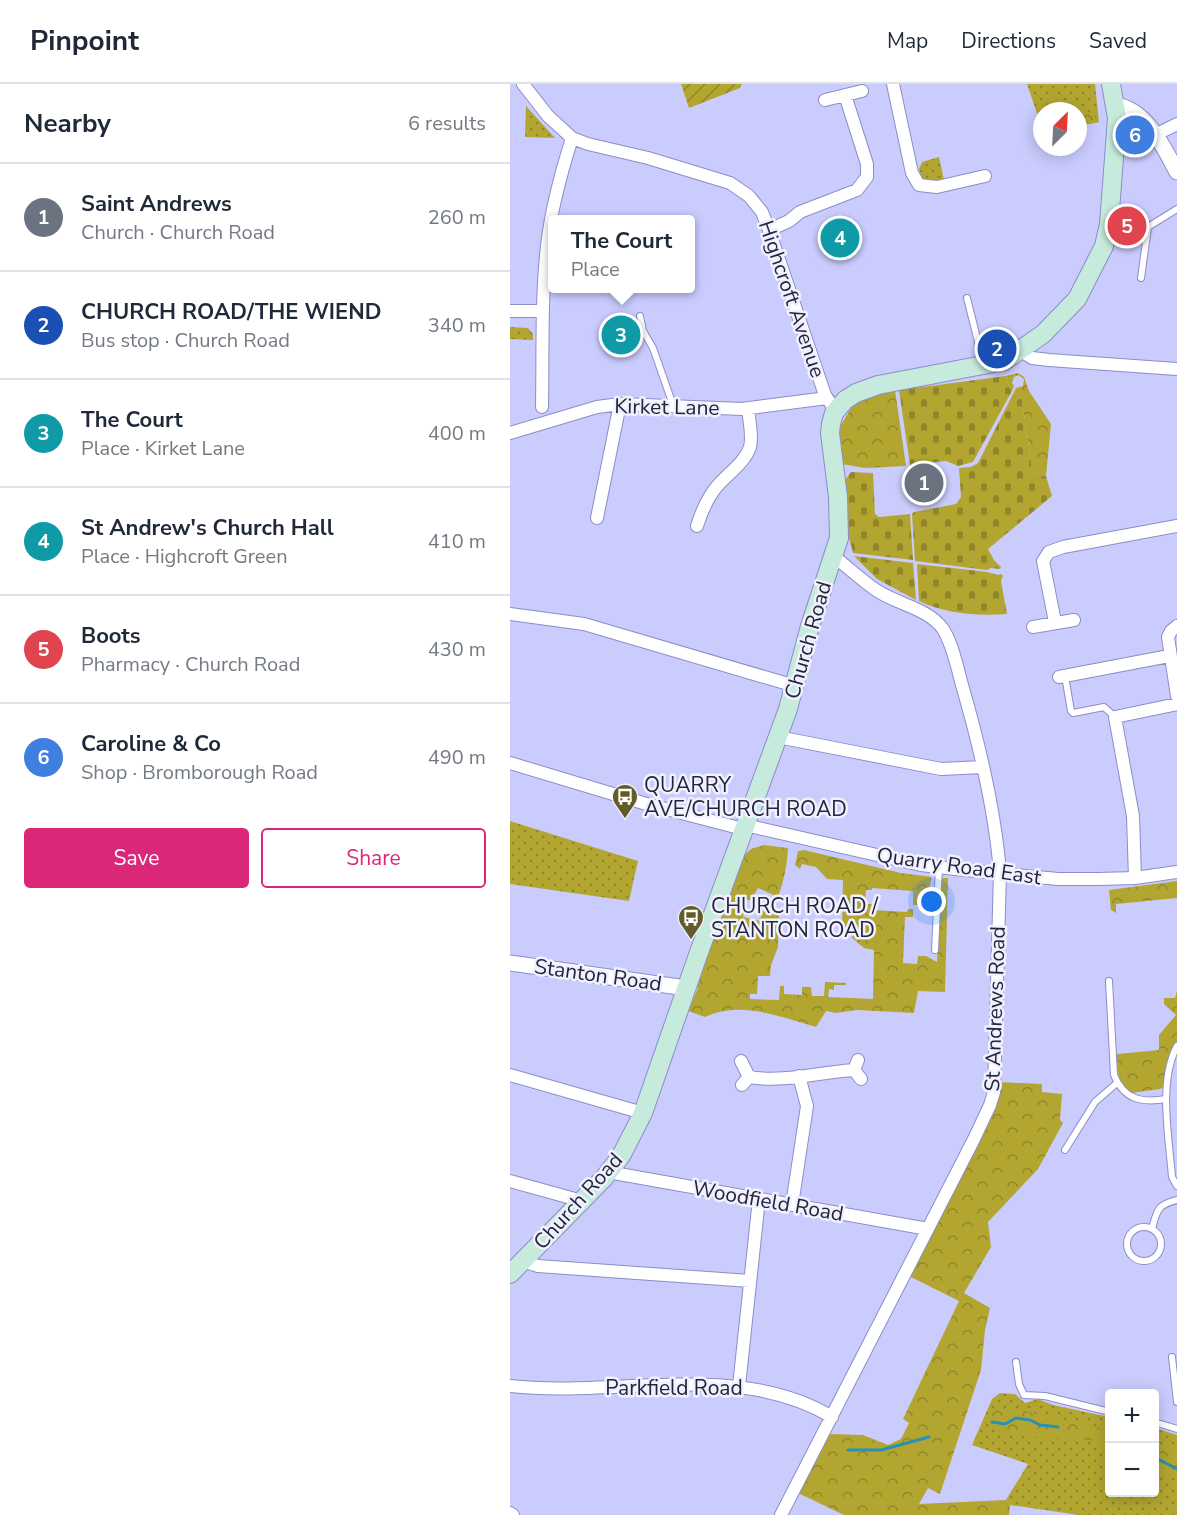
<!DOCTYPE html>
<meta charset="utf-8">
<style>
body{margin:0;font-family:"Nunito Sans",sans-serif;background:#f2f2f3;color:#1f2937}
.controls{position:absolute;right:18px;bottom:18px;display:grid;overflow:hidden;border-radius:6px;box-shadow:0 3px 15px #0003}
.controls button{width:54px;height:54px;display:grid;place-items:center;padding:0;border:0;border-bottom:2px solid #e0e1e3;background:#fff;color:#1f2937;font:30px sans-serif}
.compass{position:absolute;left:523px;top:18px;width:54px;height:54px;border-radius:50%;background:#fff;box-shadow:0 3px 15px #0003;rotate:24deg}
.you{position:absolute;left:422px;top:818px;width:21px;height:21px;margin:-15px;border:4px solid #fff;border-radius:50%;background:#1a73e8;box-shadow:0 0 0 9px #1a73e833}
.badge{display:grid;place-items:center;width:39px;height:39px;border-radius:50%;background:#db2777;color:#fff;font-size:20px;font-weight:700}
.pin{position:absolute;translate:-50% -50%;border:3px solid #fff;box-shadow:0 2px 6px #0006}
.popup{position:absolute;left:38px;top:131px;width:147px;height:78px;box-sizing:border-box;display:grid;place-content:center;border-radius:6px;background:#fff;filter:drop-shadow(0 2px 4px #0005);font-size:20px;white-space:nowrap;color:#747a83}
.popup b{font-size:22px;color:#1f2937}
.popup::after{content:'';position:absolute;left:50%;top:100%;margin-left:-12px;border:12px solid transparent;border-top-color:#fff}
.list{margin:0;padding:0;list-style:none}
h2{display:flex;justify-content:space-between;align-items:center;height:78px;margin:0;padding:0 24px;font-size:26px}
h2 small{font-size:20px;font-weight:400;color:#747a83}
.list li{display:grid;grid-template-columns:39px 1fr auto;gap:18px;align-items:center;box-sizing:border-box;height:108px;padding:0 24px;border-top:2px solid #e0e1e3}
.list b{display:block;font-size:22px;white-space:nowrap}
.list p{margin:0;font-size:20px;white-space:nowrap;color:#747a83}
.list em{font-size:20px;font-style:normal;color:#747a83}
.actions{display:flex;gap:12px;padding:18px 24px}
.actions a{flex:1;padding:14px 0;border:2px solid #db2777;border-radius:6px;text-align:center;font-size:21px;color:#db2777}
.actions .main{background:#db2777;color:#fff}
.map{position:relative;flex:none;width:667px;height:1431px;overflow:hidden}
header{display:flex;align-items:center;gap:36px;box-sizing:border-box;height:84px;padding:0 30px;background:#fff;border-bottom:2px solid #e0e1e3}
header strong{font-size:28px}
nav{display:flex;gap:33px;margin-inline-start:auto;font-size:21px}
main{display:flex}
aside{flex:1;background:#fff}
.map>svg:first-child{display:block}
.grass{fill:url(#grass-dots)}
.forest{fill:url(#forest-crowns)}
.cemetery{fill:url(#cemetery-stones)}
.garden{fill:url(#garden-furrows)}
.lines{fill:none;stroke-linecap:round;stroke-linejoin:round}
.stream{stroke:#2990b6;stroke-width:3}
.service-casing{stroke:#8c8dc7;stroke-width:8}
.minor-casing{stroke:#8c8dc7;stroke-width:14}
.tertiary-casing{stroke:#8c8dc7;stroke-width:17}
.secondary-casing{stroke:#8c8dc7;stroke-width:20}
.service{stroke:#fff;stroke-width:6}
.minor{stroke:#fff;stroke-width:12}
.tertiary{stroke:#fff;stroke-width:15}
.secondary{stroke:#c6eadc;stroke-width:18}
.labels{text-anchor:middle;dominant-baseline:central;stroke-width:5;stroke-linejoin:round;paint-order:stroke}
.street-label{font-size:21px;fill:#24243b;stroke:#f0f1fe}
.poi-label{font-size:21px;fill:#24243b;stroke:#f0f1fe;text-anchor:start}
</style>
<header>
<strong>Pinpoint</strong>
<nav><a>Map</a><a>Directions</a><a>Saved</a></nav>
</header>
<main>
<aside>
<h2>Nearby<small>6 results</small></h2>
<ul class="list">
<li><span class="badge" style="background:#6b7280">1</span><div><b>Saint Andrews</b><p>Church · Church Road</p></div><em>260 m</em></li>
<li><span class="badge" style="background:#1a4fb4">2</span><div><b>CHURCH ROAD/THE WIEND</b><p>Bus stop · Church Road</p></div><em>340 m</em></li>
<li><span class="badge" style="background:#0f9aa8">3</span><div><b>The Court</b><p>Place · Kirket Lane</p></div><em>400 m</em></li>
<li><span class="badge" style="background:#0f9aa8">4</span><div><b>St Andrew's Church Hall</b><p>Place · Highcroft Green</p></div><em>410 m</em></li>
<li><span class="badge" style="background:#e0444e">5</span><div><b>Boots</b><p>Pharmacy · Church Road</p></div><em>430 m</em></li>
<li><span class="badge" style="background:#3f7fe0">6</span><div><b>Caroline &amp; Co</b><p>Shop · Bromborough Road</p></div><em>490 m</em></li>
</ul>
<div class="actions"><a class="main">Save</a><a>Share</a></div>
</aside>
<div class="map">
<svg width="667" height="1431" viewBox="0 0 667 1431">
<defs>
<pattern id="grass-dots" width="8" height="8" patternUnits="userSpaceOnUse" patternTransform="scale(1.5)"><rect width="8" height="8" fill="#b3a630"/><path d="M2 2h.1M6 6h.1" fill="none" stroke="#91872a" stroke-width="1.8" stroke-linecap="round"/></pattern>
<pattern id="forest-crowns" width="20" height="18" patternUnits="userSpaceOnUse" patternTransform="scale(1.5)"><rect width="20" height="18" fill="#b3a630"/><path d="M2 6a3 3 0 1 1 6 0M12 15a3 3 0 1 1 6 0" fill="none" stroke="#91872a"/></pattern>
<pattern id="cemetery-stones" width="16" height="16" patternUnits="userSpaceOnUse" patternTransform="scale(1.5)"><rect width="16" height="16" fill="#b3a630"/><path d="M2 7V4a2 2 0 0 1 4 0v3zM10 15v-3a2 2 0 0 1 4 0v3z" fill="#91872a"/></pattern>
<pattern id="garden-furrows" width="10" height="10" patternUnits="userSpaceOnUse" patternTransform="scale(1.5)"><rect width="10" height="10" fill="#b3a630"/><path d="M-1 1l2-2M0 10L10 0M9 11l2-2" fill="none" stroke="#91872a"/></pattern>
</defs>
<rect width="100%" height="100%" fill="#caccfe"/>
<path class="grass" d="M517,0H585L589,38L568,42V27H532V44Z
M16,22L45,54L15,53Z
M429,73L434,96L425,98L412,95L409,85L412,78Z
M0,243L18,244L23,250V256L0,255Z
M0,737L128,777L119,817L0,800Z
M490,1309L505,1310L515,1319L528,1315L543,1321L599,1333L600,1408H644L645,1344L667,1351V1431H569L500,1421L496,1416L518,1380L462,1361L482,1315Z"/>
<path class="forest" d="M540,12L583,30L589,38L568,42V27H537L535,15Z
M508,289L514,293L519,307L541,340L536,392C529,393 525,390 522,384L511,311L504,308L506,304L513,302L514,295L508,291L504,293L502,299L504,302L502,307L499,303L496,292Z
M385,306L396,382L355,384L332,380L329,344L343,321L361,310Z
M254,761L278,764C277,782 274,796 268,813L248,804L241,816H236L233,833L250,837L252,827L269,830L268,863L261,881L260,892H248L247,910H240V915L269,916L270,902H274V910L292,911V903H301L302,912H314L315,898L336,899V901H324V906L319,905L318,913L363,915L364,866L354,864L342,854L343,847H332L333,796L317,795L306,783L292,780L290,785L285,781L288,767L294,766L391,789L422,793L417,812H409L408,821H403V807L362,804V806H356L355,820H362V826L397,828L398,825H403V833H395L393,879L407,880L408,872H416L427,878L431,794H438L435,908L408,907L404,929L347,926L326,929L316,927L306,943C271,933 230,916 195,933L178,927L188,904L185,900L232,773L241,765Z
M667,797V814L606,820V829L601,826L599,806Z
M667,907V957L655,987L654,1003L650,1005L621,1009C607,998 607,986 607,970L649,966V951L666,931L654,920V914H665Z
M489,998L532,1000V1008L552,1010L550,1036L553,1039L528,1085L478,1138L481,1163L454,1209L480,1224L475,1246L471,1286L430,1410L418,1404L409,1420L496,1416L500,1421L499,1431H334L288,1409L319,1350L353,1351L378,1361L391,1355L399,1339L393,1335L449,1217L399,1192L488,1015Z
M486,1325H506L599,1346V1363C592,1360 584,1357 577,1356C546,1352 499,1359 475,1337L480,1328Z
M644,1358L667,1368V1396L645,1385Z"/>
<path class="cemetery" d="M496,292L499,303L502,307L463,378L448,382L436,377L400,381L389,306Z
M504,308L511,310L522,384C525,390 529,393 536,392L542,412L478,465L484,476L491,483L490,485L481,484L477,486L405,477L402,430L404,428L446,420L451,413L449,384L461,383L468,379Z
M341,388L363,389L365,430L369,433L400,430L403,476L343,469L338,450L335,396Z
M344,472L403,479L406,516L367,495Z
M407,480L477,488L488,491L491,490L493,492L491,497L497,530C467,532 436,530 409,517Z"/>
<path class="garden" d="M171,0H232L230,4L179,24Z"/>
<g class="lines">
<path class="stream" d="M482,1338L495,1340L506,1334L520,1336L530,1341L548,1343
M338,1366H371L419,1353
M644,1373L667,1385"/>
<defs>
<path id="service" d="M631,194L638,143L667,125
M457,214L473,278
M130,232L133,247L143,264L163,321
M555,592L561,627L563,629L594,623L605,633
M425,866L429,783
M599,897L604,991C614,1016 632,1019 656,1015
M667,962C648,997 659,1054 662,1093L667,1102
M555,1066L585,1018L607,999
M617 1160a17 17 0 1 1 34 0a17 17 0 1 1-34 0Z
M642,1145C647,1126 647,1121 667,1116
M662,1273L667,1318
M506,1278L509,1300L514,1311L535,1312L600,1328
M644,1338L667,1345"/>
<path id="minor" d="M13,0L38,32L62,54C51,89 41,125 37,162C31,215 33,269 32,323
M383,0L402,89L409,101L427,103L475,92
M315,16L352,7
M645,51L667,40
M62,54L78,60L138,74L220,99L239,112L252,128L259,146L315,311L323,323L328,325
M259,146L279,137L290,128L347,106L357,93V80L335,11
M0,227H33
M511,267L522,274L539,276L667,285
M0,349L87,323L110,320L232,325L317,314
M87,434L110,320
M187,442C192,426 198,412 209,400C219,389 235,378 240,363C243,352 239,336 238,325
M0,530L74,540L285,602
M545,538L533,477L539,468L553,463L667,442
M667,542L661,547L658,553L667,612
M523,543L564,536
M549,593L659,572
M268,653L431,685L473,683
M0,679L133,719L233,745
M235,741L411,781L445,785L548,795H588L625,794L667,788
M625,794L623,732L605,633L667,620
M348,976L344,986L351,995
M231,977L239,993L232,1001
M0,991L133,1029
M239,993C274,999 310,988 344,986
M98,1088L418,1145
M0,1097L72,1117
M282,1121L297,1022L289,992
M13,1177L28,1182L240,1197
M0,1302C104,1314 229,1276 322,1333
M229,1302L249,1115
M0,1429L3,1431
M271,1431L464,1055L480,1021L484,1008L490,789C485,725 470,663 452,601C447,583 443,561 433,545C418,524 386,520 366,506C351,496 338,483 323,472"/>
<path id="tertiary" d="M605,21C636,25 653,62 667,88
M0,879L176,904"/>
<path id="secondary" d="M0,1190L94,1094L111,1072L133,1029L188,871L278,625L300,542L329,454L328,413L320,349L321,340L324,329L335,316L346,309L368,301L494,277L533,250L567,215L594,162L599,140L607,34L601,0"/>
</defs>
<use href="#service" class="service-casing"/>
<use href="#minor" class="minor-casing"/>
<use href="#tertiary" class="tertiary-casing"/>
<use href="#secondary" class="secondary-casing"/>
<use href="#service" class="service"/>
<use href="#minor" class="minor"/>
<use href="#tertiary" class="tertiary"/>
<use href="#secondary" class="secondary"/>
</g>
<defs>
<symbol id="bus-pin" viewBox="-11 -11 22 30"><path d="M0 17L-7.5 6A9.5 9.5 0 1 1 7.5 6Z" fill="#625c29" stroke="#f0f1fe"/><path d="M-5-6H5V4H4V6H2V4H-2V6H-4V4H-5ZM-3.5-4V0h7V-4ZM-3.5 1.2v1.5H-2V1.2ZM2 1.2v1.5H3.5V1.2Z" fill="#fff"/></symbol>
</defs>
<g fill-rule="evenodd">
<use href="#bus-pin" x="100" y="698" width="30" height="40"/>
<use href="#bus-pin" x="166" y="819" width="30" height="40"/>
</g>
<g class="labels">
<g class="street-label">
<text transform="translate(282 215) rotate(71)">Highcroft Avenue</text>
<text transform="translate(157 323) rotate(1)">Kirket Lane</text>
<text transform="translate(298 556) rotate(-74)">Church Road</text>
<text transform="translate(449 782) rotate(8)">Quarry Road East</text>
<text transform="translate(88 891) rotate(8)">Stanton Road</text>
<text transform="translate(485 925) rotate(-88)">St Andrews Road</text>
<text transform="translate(68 1117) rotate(-48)">Church Road</text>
<text transform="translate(258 1117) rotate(10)">Woodfield Road</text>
<text x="164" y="1304">Parkfield Road</text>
</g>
<g class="poi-label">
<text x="134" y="701">QUARRY<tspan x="134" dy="24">AVE/CHURCH ROAD</tspan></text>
<text x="201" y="822">CHURCH ROAD /<tspan x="201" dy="24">STANTON ROAD</tspan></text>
</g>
</g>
</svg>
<div class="controls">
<button>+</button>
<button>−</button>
</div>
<svg class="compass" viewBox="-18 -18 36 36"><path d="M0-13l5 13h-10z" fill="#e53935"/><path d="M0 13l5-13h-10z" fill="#747a83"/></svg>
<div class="you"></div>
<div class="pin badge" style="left:414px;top:399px;background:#6b7280">1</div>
<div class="pin badge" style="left:487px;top:265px;background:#1a4fb4">2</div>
<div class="pin badge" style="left:111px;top:251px;background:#0f9aa8">3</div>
<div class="popup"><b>The Court</b>Place</div>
<div class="pin badge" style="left:330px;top:154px;background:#0f9aa8">4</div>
<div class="pin badge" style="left:617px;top:142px;background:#e0444e">5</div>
<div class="pin badge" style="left:625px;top:51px;background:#3f7fe0">6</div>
</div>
</main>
